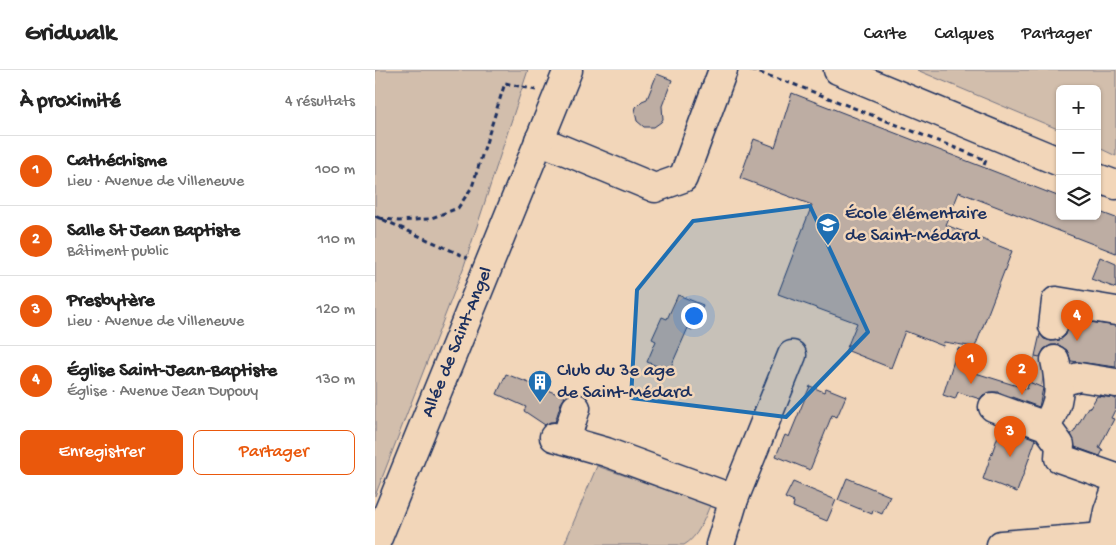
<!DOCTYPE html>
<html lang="fr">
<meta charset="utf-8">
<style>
body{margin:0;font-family:"Gochi Hand",sans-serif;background:#f6f6f6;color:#222}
.controls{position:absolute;right:15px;top:15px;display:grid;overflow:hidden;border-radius:8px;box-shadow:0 1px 4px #0004}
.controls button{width:45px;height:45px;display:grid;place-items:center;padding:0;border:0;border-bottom:1px solid #e0e0e0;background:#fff;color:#222;font:25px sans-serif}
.you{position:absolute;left:318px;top:245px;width:18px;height:18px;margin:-12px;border:4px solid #fff;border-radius:50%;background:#1a73e8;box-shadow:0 0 0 8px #1a73e833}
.badge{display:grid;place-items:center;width:32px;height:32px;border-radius:50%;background:#ea580c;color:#fff;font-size:16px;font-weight:700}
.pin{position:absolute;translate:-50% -41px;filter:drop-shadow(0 1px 2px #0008)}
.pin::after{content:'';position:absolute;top:26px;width:18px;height:15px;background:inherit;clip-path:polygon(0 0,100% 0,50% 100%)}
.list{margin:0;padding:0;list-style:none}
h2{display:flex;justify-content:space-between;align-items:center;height:65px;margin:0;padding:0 20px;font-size:21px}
h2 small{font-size:16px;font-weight:400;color:#767676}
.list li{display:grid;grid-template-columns:32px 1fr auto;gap:15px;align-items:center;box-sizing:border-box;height:70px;padding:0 20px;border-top:1px solid #e0e0e0}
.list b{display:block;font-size:19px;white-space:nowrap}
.list p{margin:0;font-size:16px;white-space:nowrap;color:#767676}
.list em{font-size:16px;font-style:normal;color:#767676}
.actions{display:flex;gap:10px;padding:15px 20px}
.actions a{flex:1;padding:11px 0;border:1px solid #ea580c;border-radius:8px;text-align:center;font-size:18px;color:#ea580c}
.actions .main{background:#ea580c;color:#fff}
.icon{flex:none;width:28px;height:28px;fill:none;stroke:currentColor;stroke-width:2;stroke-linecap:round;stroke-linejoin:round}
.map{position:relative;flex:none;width:741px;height:475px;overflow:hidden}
header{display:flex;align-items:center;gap:30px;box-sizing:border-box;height:70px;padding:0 25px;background:#fff;border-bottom:1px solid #e0e0e0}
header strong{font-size:24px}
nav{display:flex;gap:28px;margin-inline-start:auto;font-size:18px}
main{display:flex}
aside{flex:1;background:#fff}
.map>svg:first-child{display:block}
.green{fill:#d2beac;stroke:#767685}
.building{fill:#bdada3;stroke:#1b2f5e}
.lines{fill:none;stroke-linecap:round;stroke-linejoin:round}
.minor-casing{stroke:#1b2f5e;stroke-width:31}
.major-casing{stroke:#1b2f5e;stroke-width:31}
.path{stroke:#1b2f5e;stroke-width:3;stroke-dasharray:5 4;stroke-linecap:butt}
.minor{stroke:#f2d6b9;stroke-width:28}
.major{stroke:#f2d6b9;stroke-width:28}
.marked{fill:#1f6fb2;fill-opacity:0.2;stroke:#1f6fb2;stroke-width:4;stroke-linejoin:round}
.labels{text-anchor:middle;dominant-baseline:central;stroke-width:5;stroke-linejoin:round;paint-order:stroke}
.poi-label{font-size:19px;fill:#1b2f5e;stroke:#f2d6b9;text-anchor:start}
.street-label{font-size:19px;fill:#1b2f5e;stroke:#f2d6b9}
</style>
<header>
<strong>Gridwalk</strong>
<nav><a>Carte</a><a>Calques</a><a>Partager</a></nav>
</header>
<main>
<aside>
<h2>À proximité<small>4 résultats</small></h2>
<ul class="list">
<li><span class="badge">1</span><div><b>Cathéchisme</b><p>Lieu · Avenue de Villeneuve</p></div><em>100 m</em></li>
<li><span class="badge">2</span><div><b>Salle St Jean Baptiste</b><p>Bâtiment public</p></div><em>110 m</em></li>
<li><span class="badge">3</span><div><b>Presbytère</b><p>Lieu · Avenue de Villeneuve</p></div><em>120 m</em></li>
<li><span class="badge">4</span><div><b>Église Saint-Jean-Baptiste</b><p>Église · Avenue Jean Dupouy</p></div><em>130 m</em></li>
</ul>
<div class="actions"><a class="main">Enregistrer</a><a>Partager</a></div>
</aside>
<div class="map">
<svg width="741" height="475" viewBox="0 0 741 475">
<rect width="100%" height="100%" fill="#f2d6b9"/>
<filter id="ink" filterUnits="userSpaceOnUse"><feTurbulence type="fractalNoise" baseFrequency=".02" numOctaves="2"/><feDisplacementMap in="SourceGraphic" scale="10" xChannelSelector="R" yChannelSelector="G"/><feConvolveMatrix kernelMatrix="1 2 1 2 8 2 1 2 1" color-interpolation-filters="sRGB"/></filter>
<g filter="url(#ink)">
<path class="green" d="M0,0H153L88,199L0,426Z
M542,0H741V86L722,77V19H685V60Z
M660,286L672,288L666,318L654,312Z
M222,396L335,435C329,450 323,467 309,475H189Z"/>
<path class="building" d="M282,4L297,10L287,36L288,49L286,52L279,57H269L262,51L260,42L261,37L267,31L272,29Z
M417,23L685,127V146H722V141L741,148V183L584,122L571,155L637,181L600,277L569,272L568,276L530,261L516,298L471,280L482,253L403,224L437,135L365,108L379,69L400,77Z
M725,187L741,194V218L716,209Z
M303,225L328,235L317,260L313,258L294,301L272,292L281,271L277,269L287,247L292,249Z
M695,249L741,256V297L696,291L692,280L684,275H676L669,279L665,287L660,286L665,264L669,269L676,271L685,270L691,265Z
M583,278L597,284L591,300L652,319L654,312L668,318L664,337L623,322H615L608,325L605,329L583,322L580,329L568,325Z
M131,304L190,327L186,333L180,352H175L170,355L149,341L151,337L122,324Z
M435,316L449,322L451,318L471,326L462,347L457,345L435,400L401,386L410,365L414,367Z
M722,326L741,328V338L736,348L739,349L724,378L728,380L725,386L700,377L696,364L699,362L713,337L715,338Z
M626,357L661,369L642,422L608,409Z
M472,408L515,426L507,444L498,440L497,444L463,430Z
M418,412L461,430L452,451L418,437L419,432L410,428Z"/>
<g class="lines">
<defs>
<g id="minor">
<path d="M463,0L685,92"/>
<path d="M164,70L280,118L308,108L348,0"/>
<path d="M722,108L741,115"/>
<path d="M678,256L681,231L741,241"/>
<path d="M685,312L704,307L741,313"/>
<path d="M618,337L671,356L685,375L684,388L741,408"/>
<path d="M671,356C686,332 686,317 680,290"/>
<path d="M179,367L231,382L359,429"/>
<path d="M191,370L201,338"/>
<path d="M728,467L733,441L741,419"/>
<path id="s1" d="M0,475L193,0"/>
<path d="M345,475L359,429L417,285"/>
</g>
<path id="major" d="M626,475L741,466"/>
</defs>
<use href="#minor" class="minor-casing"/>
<use href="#major" class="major-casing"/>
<path class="path" d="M376,0L418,14L611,90L608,98
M0,146L93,188
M4,148L24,151L54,149L83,138L97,117L130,13L161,20"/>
<use href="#minor" class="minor"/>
<use href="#major" class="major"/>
</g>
</g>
<path class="marked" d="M435,136L493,262L411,347L256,328L262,220L318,151Z"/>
<defs>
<symbol id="school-pin" viewBox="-11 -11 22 30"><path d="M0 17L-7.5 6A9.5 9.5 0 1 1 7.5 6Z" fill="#1f6fb2" stroke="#f2d6b9"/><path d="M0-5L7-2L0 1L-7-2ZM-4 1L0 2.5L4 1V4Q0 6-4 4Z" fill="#fff"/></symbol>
<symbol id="building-pin" viewBox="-11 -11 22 30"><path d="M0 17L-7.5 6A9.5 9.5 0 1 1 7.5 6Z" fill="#1f6fb2" stroke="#f2d6b9"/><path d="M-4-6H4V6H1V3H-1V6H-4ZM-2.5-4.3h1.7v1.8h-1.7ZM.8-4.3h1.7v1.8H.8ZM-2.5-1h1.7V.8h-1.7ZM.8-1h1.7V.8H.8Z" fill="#fff"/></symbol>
</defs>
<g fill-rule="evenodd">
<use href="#school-pin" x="439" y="141" width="28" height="38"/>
<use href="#building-pin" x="151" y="298" width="28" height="38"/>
</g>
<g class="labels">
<g class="poi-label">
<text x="470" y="144">École élémentaire<tspan x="470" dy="22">de Saint-Médard</tspan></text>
<text x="182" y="301">Club du 3e age<tspan x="182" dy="22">de Saint-Médard</tspan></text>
</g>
<g class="street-label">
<text stroke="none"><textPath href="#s1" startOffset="219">Allée de Saint-Angel</textPath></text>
</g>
</g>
</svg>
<div class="controls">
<button>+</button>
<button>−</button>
<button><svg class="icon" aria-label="layers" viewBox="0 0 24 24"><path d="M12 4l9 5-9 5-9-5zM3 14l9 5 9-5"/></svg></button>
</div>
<div class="you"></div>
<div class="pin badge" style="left:596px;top:314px">1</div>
<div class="pin badge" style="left:647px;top:325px">2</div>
<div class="pin badge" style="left:635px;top:387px">3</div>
<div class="pin badge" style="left:702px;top:271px">4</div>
</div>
</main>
